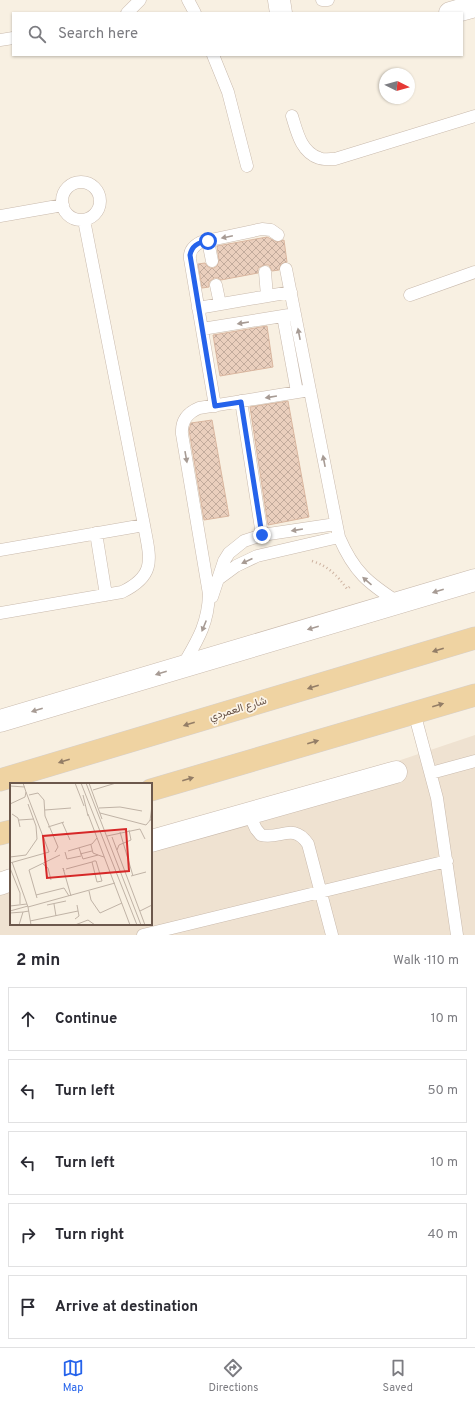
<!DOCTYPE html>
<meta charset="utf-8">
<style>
body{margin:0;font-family:Overpass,Vazirmatn,sans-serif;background:#f2f2f3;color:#2b2b33}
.compass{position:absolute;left:379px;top:68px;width:36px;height:36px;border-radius:50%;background:#fff;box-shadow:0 1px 3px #0004;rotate:95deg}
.stop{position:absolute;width:12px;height:12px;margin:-9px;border:3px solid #2563eb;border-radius:50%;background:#fff}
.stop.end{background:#2563eb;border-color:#fff;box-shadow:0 1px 4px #0008}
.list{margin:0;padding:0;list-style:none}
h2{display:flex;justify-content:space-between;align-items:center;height:52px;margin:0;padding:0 16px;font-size:17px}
h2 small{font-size:13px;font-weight:400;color:#7c7c81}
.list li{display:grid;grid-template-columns:26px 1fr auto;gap:12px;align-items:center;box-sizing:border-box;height:64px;margin:0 8px 8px;padding:0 8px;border:1px solid #e1e1e2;border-radius:0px}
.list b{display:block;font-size:15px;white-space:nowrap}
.list em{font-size:13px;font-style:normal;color:#7c7c81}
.icon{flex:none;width:22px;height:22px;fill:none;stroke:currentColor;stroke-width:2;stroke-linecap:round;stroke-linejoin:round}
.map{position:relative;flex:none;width:475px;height:935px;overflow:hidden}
.search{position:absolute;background:#fff;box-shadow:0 1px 3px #0004;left:12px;right:12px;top:12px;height:44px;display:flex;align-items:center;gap:10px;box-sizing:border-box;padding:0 14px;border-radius:0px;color:#7c7c81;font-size:15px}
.sheet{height:412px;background:#fff}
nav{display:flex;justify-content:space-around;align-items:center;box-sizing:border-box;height:56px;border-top:1px solid #e1e1e2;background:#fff;font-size:11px;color:#7c7c81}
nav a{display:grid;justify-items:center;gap:2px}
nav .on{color:#2563eb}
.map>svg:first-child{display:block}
.residential{fill:#efe2d1}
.building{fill:url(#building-cross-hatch);stroke:#dab7a0}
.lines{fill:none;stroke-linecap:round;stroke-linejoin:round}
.service-casing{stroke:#c9baad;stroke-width:13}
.minor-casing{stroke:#c9baad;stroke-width:23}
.tertiary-casing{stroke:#c9baad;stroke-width:23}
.primary-casing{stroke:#d6d0cd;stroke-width:23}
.path{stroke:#ceb3a1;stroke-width:2.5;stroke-dasharray:1 3;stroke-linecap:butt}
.service{stroke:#fff;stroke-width:12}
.minor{stroke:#fff;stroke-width:22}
.tertiary{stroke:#fff;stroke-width:22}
.primary{stroke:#efd3a2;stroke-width:22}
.oneway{fill:#a79b94}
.oneway2{fill:#937d66}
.route{stroke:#2563eb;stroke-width:5}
.labels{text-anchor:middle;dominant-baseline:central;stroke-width:3.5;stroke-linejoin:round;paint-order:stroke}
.street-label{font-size:11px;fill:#6c584c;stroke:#fcf4e7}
.inset-road{fill:none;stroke:#c0b3a6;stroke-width:1}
.view{fill:#d62828;fill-opacity:0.15;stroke:#d62828;stroke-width:2}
.inset-edge{fill:none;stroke:#6c584c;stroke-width:2}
</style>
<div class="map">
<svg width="475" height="935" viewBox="0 0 475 935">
<defs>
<pattern id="building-cross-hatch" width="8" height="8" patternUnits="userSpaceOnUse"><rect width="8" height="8" fill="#eacfbd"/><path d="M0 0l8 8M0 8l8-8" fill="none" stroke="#c2ab9c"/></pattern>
</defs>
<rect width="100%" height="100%" fill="#f8f0e2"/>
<path class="residential" d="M475,735V935H0V895L11,892V924H151V844Z"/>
<path class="building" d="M267,237L277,242L284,240L287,262L281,264L279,270L272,271L269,265H264L258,268V273L221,280L218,278H214L209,282V287L202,288L198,264L205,263L207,266L210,268H214L217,266L219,260L217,246Z
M267,326L273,367L220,376L213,335Z
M288,401L309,517L268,525L250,407Z
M212,420L229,516L204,520L189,430L191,423Z"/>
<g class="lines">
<defs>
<path id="service" d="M188,0L195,13
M322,0H328
M127,13L140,0
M0,40L13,38
M213,55L228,92L247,166
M292,116C297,132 301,152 319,158C323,160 330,159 335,159L475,116
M62 201a19 19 0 1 1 38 0a19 19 0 1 1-38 0Z
M0,216L63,205
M208,241L212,261
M286,269L339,537C354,572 368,583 399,603
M265,272L267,296
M216,285L220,304
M410,295L475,272
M198,308L291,292
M283,316L297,392
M202,329L295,314
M241,401L262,535
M215,406L190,259C189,251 193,246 201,242L262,229L271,230L278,235
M96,533L106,595
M0,550L144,525
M217,580L236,566L257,556L339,537
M212,597L224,561L229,553L244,541L262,535L336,524
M0,613L122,592C157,575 150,558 144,525L84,220
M182,667C197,641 208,625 209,594L182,434C181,421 187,413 199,408L310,390
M414,712L437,798L457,935
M431,773L475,761
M249,814L256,829L261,835C280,840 293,822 308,844L332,935
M143,935L447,861"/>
<path id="minor" d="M279,0L281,13
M450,13L475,6"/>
<path id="tertiary" d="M0,721L475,580
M151,841L396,772
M0,884L11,880"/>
<path id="primary" d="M0,780L475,638
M151,790L475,695
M0,834L11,831"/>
</defs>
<use href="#service" class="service-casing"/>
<use href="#minor" class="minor-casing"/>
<use href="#tertiary" class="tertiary-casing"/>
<use href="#primary" class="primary-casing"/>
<path class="path" d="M312,561C328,566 337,575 347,589L351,586"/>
<use href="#service" class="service"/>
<use href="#minor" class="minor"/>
<use href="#tertiary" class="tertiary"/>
<use href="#primary" class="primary"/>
</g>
<defs><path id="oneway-solid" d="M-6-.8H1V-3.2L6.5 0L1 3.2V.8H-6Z"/></defs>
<g class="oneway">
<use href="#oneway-solid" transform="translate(227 237) rotate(168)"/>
<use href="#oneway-solid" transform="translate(243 323) rotate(171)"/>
<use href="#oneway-solid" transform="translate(299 334) rotate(-101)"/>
<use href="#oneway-solid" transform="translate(271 397) rotate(171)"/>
<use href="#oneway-solid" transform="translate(186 457) rotate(80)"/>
<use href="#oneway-solid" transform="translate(324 461) rotate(-101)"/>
<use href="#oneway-solid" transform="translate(297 530) rotate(171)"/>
<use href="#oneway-solid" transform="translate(247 561) rotate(156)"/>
<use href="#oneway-solid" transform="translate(367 581) rotate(-139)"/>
<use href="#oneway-solid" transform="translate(438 591) rotate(163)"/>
<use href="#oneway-solid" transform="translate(204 626) rotate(112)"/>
<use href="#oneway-solid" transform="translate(313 628) rotate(164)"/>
<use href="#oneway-solid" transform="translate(161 673) rotate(163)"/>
<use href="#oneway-solid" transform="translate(37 710) rotate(163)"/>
</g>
<g class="oneway2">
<use href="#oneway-solid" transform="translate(438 650) rotate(163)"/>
<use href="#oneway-solid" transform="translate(313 687) rotate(163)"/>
<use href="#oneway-solid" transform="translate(438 705) rotate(-16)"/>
<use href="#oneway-solid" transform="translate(189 724) rotate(163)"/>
<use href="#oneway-solid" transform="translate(313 742) rotate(-16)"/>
<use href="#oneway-solid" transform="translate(64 761) rotate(163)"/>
<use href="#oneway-solid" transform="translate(188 779) rotate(-16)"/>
</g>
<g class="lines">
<path class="route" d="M208,241C199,242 192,245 190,255L215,406L241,402L262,535"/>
</g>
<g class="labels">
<g class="street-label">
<text transform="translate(238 709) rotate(-17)">شارع العمردي</text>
</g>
</g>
<g transform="translate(10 783)">
<rect width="142" height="142" fill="#f8f0e2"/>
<path class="inset-road" d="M65,0L74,23M71,0L127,142M76,0L131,142M79,0L92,36M0,3L15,4M83,7L106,0M19,12L28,10L34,17L35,33L48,64L45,69M73,12L78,33M0,21L15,14L16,9L13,0M89,25L110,24L132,28M35,27L61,25M90,30L136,42L142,35M2,31L8,35L10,44M78,31L120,142M9,37L24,36M140,38L142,22M52,39L60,57M38,44L54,39M110,49L123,93M97,53L130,46L135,56M102,54L135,142M81,62L83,70L88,72M69,65L73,76L88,72L94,74M107,67L109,62L121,57L119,47M58,68L82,61L87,55M55,69L57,76L71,73M70,71L82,68M0,74L16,72L27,56L26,43L18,21M2,79L18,124L21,142M0,80L39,69L16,9M33,81L38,85L41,97M0,85L10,110V121M56,86L82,79L84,78H86L92,98L87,99L82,79M54,88L53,85L61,113M121,93L136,89M79,108L81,117L90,130L112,120M26,112L54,105L59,113M27,115L19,87L50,72M44,121L46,133M37,122L56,118M0,123L17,121M18,124L105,100M0,128L18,123M130,128L142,122M0,130L13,129M65,136L69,133L67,122M20,138L68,128M9,142L13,129L19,128M65,142L78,137L85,142"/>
<path class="view" d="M116,46L119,88L37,95L33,53Z"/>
<rect width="142" height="142" class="inset-edge"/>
</g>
</svg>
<svg class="compass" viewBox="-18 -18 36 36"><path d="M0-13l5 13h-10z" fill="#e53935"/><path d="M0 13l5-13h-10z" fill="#7c7c81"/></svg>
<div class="stop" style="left:208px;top:241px"></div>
<div class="stop end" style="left:262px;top:535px"></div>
<div class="search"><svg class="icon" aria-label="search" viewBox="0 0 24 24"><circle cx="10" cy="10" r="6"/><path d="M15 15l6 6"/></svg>Search here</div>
</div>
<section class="sheet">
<h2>2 min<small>Walk · 110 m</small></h2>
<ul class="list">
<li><svg class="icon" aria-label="ahead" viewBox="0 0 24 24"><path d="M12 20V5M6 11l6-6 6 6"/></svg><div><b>Continue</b></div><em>10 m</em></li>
<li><svg class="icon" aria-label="left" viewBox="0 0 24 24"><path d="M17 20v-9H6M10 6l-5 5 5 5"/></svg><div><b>Turn left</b></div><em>50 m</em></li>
<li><svg class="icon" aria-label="left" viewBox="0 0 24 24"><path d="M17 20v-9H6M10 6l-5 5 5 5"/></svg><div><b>Turn left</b></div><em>10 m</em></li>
<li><svg class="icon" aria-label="right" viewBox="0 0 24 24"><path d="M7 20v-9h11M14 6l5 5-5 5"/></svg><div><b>Turn right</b></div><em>40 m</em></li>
<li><svg class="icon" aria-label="arrive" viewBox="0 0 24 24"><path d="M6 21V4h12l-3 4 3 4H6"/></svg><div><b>Arrive at destination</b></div></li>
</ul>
</section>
<nav>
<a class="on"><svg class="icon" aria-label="map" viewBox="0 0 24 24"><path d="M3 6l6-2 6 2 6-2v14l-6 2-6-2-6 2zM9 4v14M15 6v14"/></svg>Map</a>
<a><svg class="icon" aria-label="directions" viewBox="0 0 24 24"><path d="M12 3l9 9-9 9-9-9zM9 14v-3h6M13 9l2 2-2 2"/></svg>Directions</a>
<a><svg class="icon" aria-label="saved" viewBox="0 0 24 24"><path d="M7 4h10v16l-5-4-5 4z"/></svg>Saved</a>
</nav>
